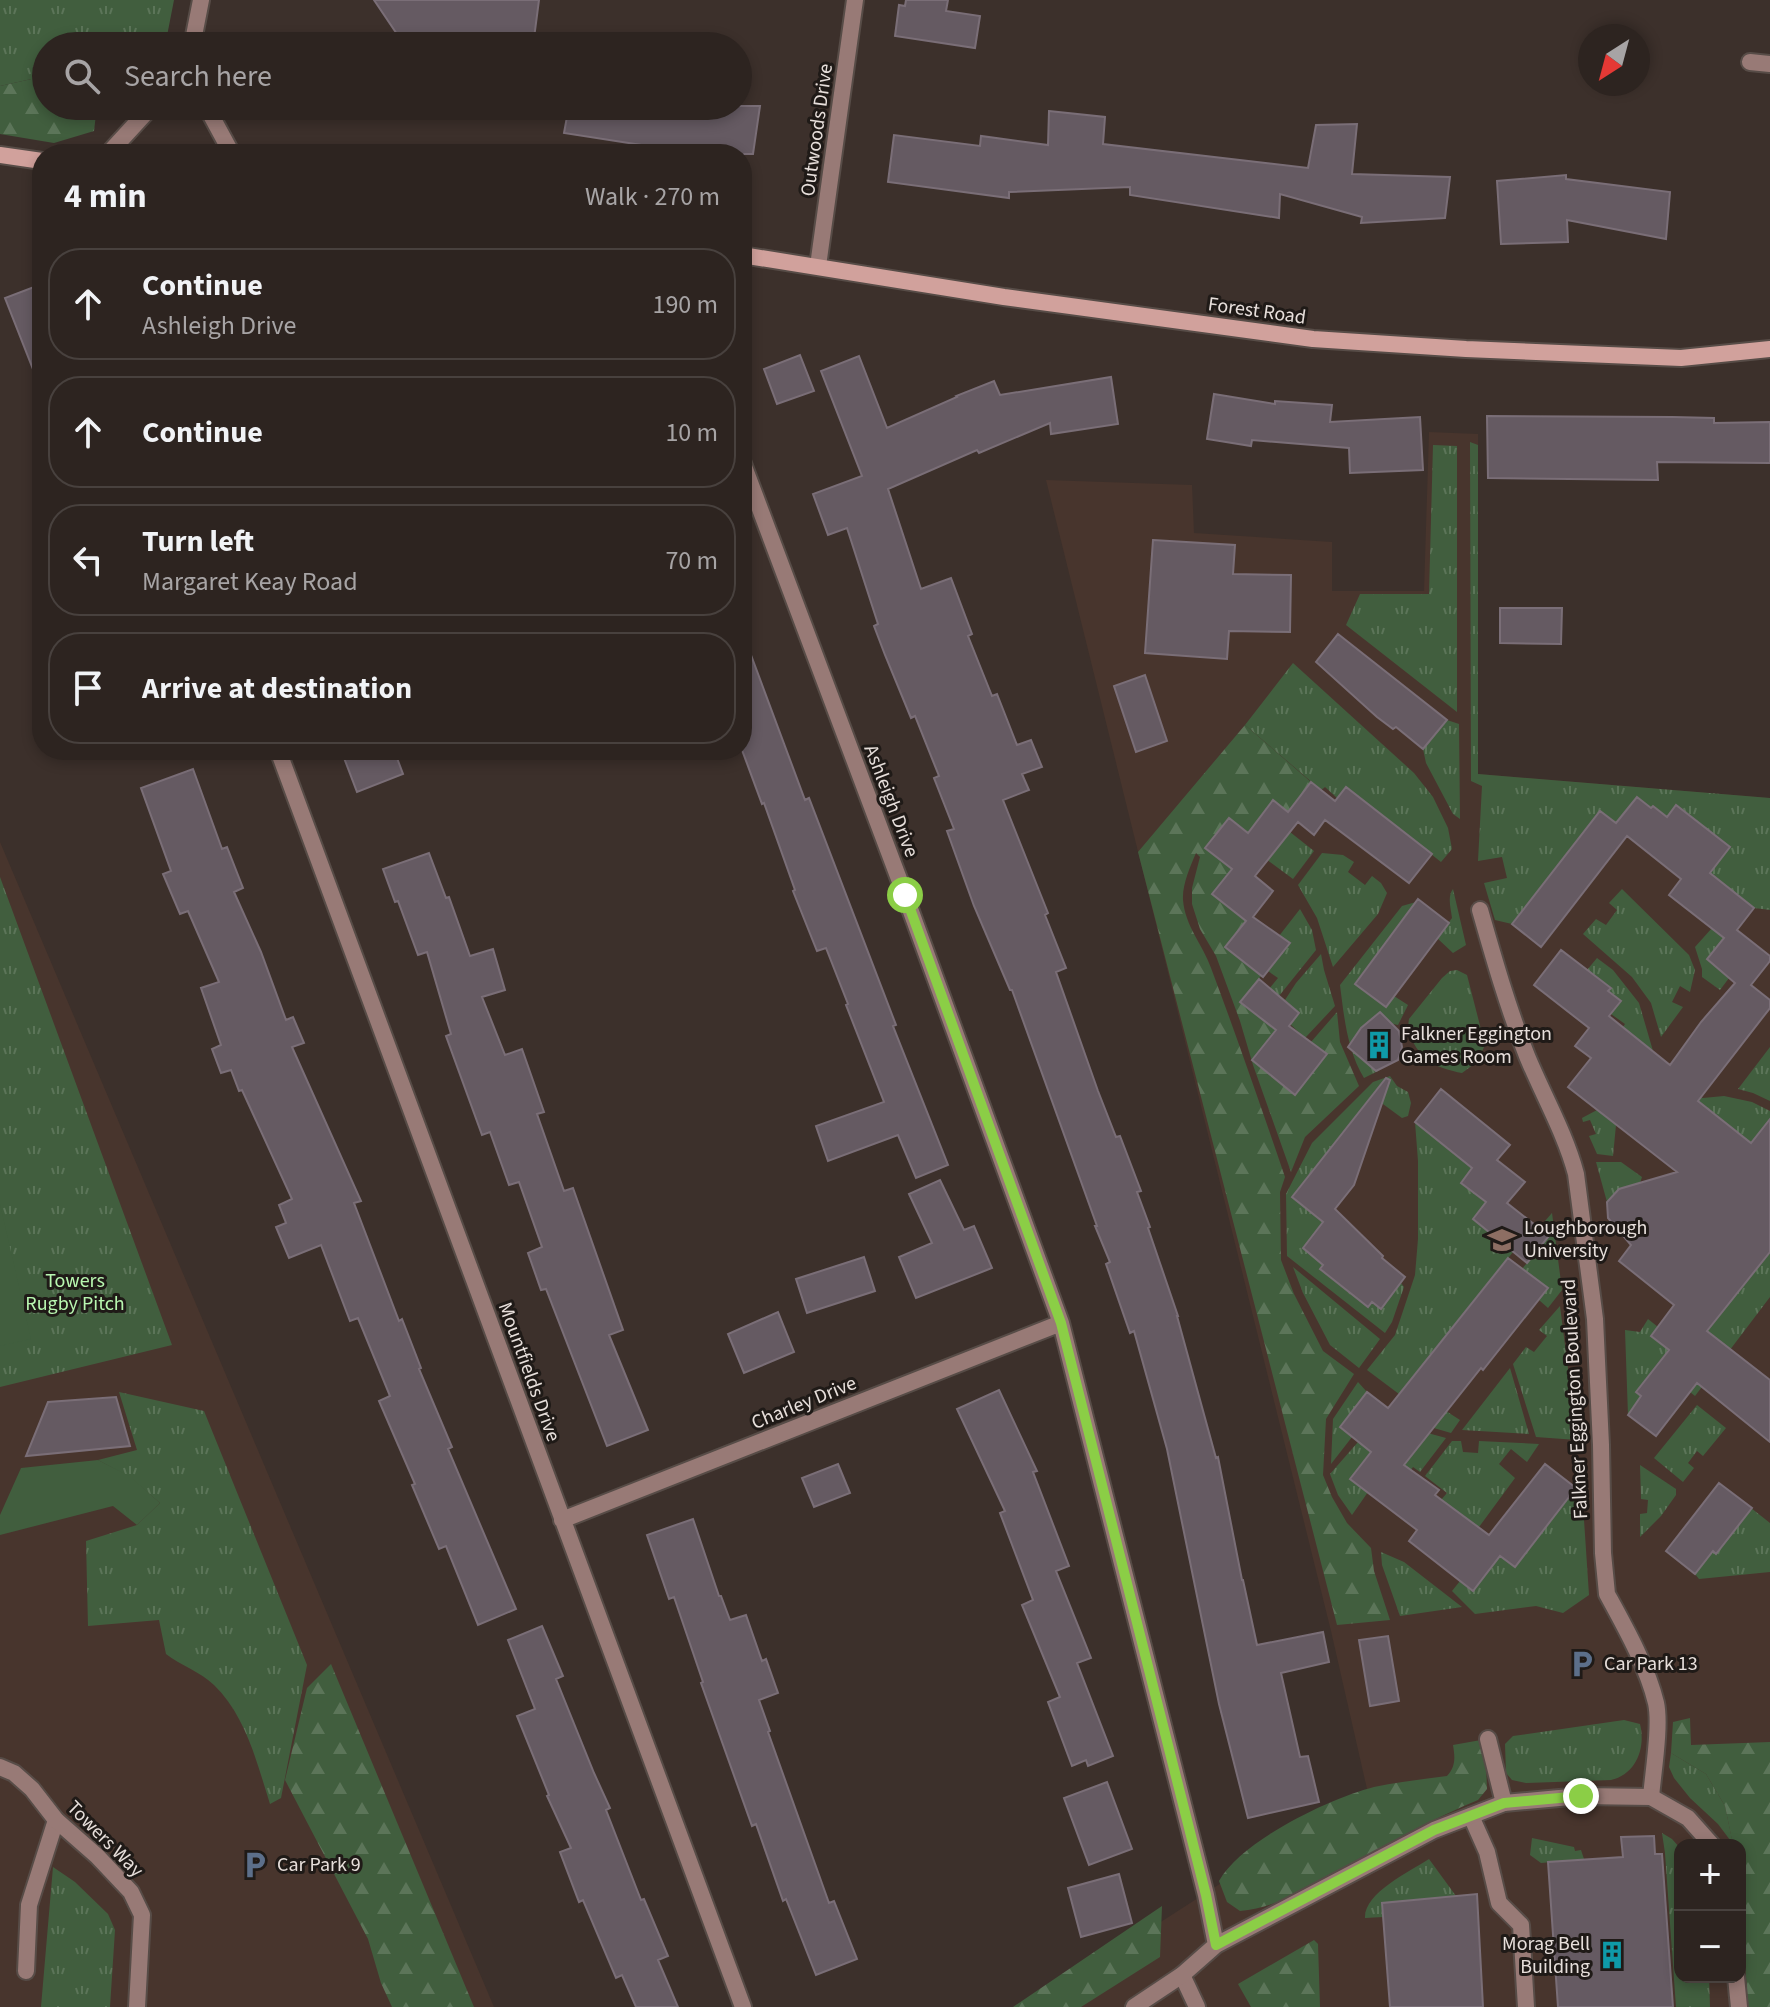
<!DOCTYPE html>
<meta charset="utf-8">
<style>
body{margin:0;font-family:"Source Sans 3",sans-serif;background:#352c29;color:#f1f3f6}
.controls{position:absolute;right:24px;bottom:24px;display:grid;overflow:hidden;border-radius:16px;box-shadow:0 4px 12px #0003}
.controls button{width:72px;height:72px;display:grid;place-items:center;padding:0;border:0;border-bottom:2px solid #48413e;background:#2d2420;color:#f1f3f6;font:40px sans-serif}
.compass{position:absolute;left:1578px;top:24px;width:72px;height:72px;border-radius:50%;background:#2d2420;box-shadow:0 4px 12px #0003;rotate:216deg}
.stop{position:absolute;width:24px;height:24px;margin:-18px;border:6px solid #8bce46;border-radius:50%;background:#fff}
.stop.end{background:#8bce46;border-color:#fff;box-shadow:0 2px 8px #0008}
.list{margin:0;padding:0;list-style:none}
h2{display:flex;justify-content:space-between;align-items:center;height:104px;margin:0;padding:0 32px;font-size:34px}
h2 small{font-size:26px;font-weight:400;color:#a7a4a5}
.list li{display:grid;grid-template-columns:52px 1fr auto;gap:24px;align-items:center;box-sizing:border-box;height:112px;margin:0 16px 16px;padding:0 16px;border:2px solid #48413e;border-radius:32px}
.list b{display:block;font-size:30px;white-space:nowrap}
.list p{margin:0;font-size:26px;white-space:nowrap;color:#a7a4a5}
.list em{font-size:26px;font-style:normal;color:#a7a4a5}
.icon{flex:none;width:44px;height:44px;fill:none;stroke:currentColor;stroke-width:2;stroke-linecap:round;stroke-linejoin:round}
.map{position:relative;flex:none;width:1770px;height:2007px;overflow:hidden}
.search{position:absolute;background:#2d2420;box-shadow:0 4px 12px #0003;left:32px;top:32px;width:720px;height:88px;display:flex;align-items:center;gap:20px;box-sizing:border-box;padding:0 28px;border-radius:44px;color:#a7a4a5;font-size:30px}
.panel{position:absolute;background:#2d2420;box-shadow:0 4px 12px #0003;left:32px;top:144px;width:720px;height:616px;border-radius:32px}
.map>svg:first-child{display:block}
.built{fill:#48352d;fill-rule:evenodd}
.grass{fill:url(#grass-tufts)}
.forest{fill:url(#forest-firs)}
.garden{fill:#415e3e}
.building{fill:#655a62;stroke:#7a6e77;stroke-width:2}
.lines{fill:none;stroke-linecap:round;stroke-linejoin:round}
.lane-casing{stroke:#574c47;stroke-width:20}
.street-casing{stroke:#574c47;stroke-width:20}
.secondary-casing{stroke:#574c47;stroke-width:20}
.lane{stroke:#987a76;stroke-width:16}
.street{stroke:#987a76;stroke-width:16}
.secondary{stroke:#d1a19c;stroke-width:16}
.route{stroke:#8bce46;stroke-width:10}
.labels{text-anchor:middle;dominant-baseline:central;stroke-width:6;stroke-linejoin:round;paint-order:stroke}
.street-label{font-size:20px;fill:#e7dfdb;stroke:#1f1a17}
.poi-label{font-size:20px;fill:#e7dfdb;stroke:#1f1a17;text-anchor:start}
.park-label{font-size:20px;fill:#b8f7b0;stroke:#1f1a17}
</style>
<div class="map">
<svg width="1770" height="2007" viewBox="0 0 1770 2007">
<defs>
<pattern id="grass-tufts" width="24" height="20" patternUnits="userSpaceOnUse" patternTransform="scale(2)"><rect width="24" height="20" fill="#415e3e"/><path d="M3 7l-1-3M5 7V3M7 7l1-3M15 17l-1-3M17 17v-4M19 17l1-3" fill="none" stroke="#5c7559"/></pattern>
<pattern id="forest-firs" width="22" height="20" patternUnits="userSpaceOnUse" patternTransform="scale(2)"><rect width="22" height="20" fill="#415e3e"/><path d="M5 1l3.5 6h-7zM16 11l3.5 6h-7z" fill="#5c7559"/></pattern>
</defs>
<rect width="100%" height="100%" fill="#3c302b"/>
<path class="built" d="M1429,432L1478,434V774L1770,798V2007H1029L1367,1789L1331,1631L1046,480L1192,485L1194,533L1332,542V591H1424ZM1680,1845H1740V1977H1680Z
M0,842L494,2007H0Z"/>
<path class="grass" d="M0,0H174L165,46H46V79L36,78L0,86Z
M1470,442L1478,445V774L1770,798V910L1754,908L1710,873L1730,847L1677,805L1667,817L1653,806L1651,808L1637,797L1616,823L1600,811L1512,924L1495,920L1484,883L1507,878L1502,857L1478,861L1482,786L1471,781Z
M1433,445L1457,446V712L1346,625L1360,594H1429Z
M1293,663L1414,773L1433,797L1448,828L1452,849L1441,862L1347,787L1337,798L1325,787L1321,790L1245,725Z
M1447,720L1459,724L1460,819L1453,814L1426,763L1423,749Z
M1290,832L1314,851L1293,879L1251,848L1259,838L1275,851Z
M1322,853L1343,855L1354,862L1348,872L1365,885L1372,876L1381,883L1387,893L1378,914L1333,967L1317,918L1298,885Z
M0,877L172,1345L0,1387Z
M1453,889L1466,945L1453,953L1437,938L1452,918C1451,909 1447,897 1453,889Z
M1622,889L1689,955L1695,970L1690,992L1680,986L1672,1002L1683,1007L1661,1037L1651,1003L1632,977L1583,934L1596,919L1606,925L1617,910L1609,903Z
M1416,902L1355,983L1386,1007L1394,996L1408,1005L1398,1025C1379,1022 1370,1014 1357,1034C1356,1054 1357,1059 1377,1067L1378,1071L1364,1078C1347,1050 1344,1016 1340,985L1402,906Z
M1300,909L1312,930L1316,950L1279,996L1269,989L1278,978L1268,971L1289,944L1279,936Z
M1712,928L1724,938L1707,959L1729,978L1720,990L1702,977V969L1695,947Z
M1321,954L1324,970L1335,1006L1305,1038L1290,1024L1299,1013L1285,1000L1296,983Z
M1597,958L1613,970L1639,1003L1658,1068L1679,1089L1703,1098L1724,1096L1752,1102L1770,1111V1142L1747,1148L1713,1133L1623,1027L1625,1024L1611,1014L1621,1001L1608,991L1610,988L1587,970Z
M1457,970L1467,975L1485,1045L1477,1062L1462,1073C1451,1071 1436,1067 1426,1059C1416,1050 1406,1033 1409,1019L1442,978L1450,971Z
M1770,1047V1101L1753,1093L1738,1089Z
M1390,1076L1397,1086L1408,1092L1411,1103L1408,1116L1402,1118L1372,1096L1292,1197L1323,1222V1265L1320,1269L1333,1280L1381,1309L1401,1283L1404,1287L1392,1322L1385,1333L1287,1256L1286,1194L1312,1143L1373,1082Z
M1597,1110L1616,1125L1613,1156L1597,1154L1589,1136L1596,1134L1590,1120L1583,1122L1582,1118Z
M1415,1122L1472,1168L1461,1183L1486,1203L1473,1219L1513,1252L1404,1388L1446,1411L1460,1420L1451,1433L1427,1426L1399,1394L1367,1370L1395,1335L1415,1275L1418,1239V1161Z
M1596,1162H1621L1642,1177L1640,1183L1619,1189L1607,1202Z
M1552,1213L1562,1290L1548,1308L1539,1300L1548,1288L1522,1269L1548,1237L1538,1229Z
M1770,1252V1297L1695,1396L1690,1392L1704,1374L1685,1358Z
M1293,1267L1380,1339L1359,1368L1330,1345L1303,1293Z
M1560,1306L1577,1440L1536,1437L1513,1364L1526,1347L1534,1352L1547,1336L1539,1330Z
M1648,1319L1658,1327L1651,1336L1674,1355L1637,1392L1641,1396L1628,1415L1625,1330L1640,1332Z
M1510,1368L1529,1434L1462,1430Z
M1358,1382L1367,1392L1340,1427L1352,1437L1331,1464L1333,1419Z
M119,1392L204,1411L307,1665L281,1798L270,1804C257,1763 246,1716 214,1685C201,1672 180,1665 166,1654L159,1620L88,1626L86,1541L137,1525L160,1503L131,1478L98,1460L137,1450Z
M1697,1405L1726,1428L1703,1456L1697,1451L1688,1463L1694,1468L1683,1482L1654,1458Z
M1424,1432L1446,1438L1420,1472L1413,1467L1408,1474L1402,1469L1406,1462L1389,1448Z
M1452,1441H1461L1463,1452L1478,1453L1479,1441L1539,1444L1527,1462L1511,1449L1499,1464L1515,1478L1479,1527L1498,1543L1441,1500L1447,1493L1425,1476Z
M1358,1442L1372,1451L1368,1492L1352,1515L1338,1495L1330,1474Z
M1640,1465L1676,1489V1495L1661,1516L1640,1537V1514L1647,1513L1648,1500L1641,1499Z
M1576,1488L1582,1490L1589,1595L1563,1613L1536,1606L1475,1614L1452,1591L1460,1581L1473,1591L1500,1556L1515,1567Z
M1746,1504L1770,1523V1572L1699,1579L1695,1574L1713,1551L1717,1553L1739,1525Z
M1381,1552L1404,1562L1462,1607L1400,1616L1382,1565Z
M1624,1720L1640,1724C1646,1748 1636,1774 1611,1780L1526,1783L1512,1780L1506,1773L1505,1744L1513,1736Z
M1671,1753L1706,1774L1725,1806L1733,1844L1718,1824L1690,1798L1674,1778L1669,1767Z
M1662,1833L1672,1839L1680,1848V1977H1709L1710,2007H1676L1665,1853Z
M1532,1838L1574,1847L1575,1851L1581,1850L1584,1859L1541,1863L1530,1855Z
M1429,1859L1456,1896L1383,1903V1917L1365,1918C1364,1893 1409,1872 1429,1859Z
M53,1867L75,1882L108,1914L115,1930L110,2007H41Z"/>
<path class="forest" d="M36,78L46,79V106H97L94,131L54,143L0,134V86Z
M1245,725L1311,782L1288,812L1273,801L1248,833L1229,818L1205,848L1232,869L1212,894L1246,921L1225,947L1261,976L1240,1002L1276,1030L1252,1060L1295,1094L1327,1054L1311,1042L1337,1012L1340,1042L1359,1086L1305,1137L1291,1172L1253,1065L1240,1021L1216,956L1200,929L1192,904V888L1200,857L1196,853C1190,867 1182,885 1183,900C1185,926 1203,945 1211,968C1237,1037 1261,1107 1285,1177L1280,1192L1281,1260L1294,1294L1323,1351L1354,1374L1326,1419L1323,1475L1332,1497L1347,1523L1371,1548L1374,1571L1390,1620L1337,1625L1138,852Z
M331,1664L474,2007H392L381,1983L368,1939L285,1780L307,1688Z
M1690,1718L1691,1745L1770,1742V2007H1748L1740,1887V1845H1733L1725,1806L1706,1774L1671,1753L1673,1722Z
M1481,1740L1486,1763L1487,1789L1478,1800C1437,1817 1398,1838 1360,1859C1322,1880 1283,1907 1240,1911L1227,1902L1219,1881C1241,1841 1330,1798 1374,1787C1398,1782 1423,1779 1447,1776C1456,1766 1455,1757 1453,1745Z
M1162,1906L1160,1957L1081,2007H1013Z
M1314,1940L1318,1944L1320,2007H1251L1238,1984Z"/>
<path class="garden" d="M0,1204L31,1339L0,1346Z
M98,1460L131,1477L160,1503L137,1525L113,1506L0,1535V1515L21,1468Z"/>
<path class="building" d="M374,0H539L533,46H405Z
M906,0H948L946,11L980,16L975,48L895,36L899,5L905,6Z
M569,106H651L713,118L715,106H760L753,154H713L674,148V150L564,133Z
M1049,111L1105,117L1103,144L1308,168L1316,125L1357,124L1352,174L1450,177L1445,218L1361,223L1362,217L1280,194L1279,218L1130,195V187L1009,192V198L888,182L894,135L980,146L981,136L1048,145Z
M1566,175V179L1670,192L1666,239L1567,220L1568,242L1501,244L1497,181Z
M42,284V387H40L5,298Z
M800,355L814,391L777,404L764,369Z
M859,356L887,428L957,397L956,396L994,381L1000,395L1111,377L1118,424L1051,434L1050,423L979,453L977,450L888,489L921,589L951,578L972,634L968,636L992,696L997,694L1017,745L1031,740L1042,767L1022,774L1029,790L1003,800L1048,913L1045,915L1066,968L1056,972L1098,1091L1116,1137L1120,1136L1141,1191L1137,1192L1150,1227L1148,1228L1178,1316H1177L1216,1458L1218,1457L1242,1580H1243L1257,1645L1323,1632L1329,1662L1281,1673L1300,1757L1308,1756L1319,1802L1248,1818L1219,1704L1167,1449L1134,1331L1130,1333L1106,1264L1110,1262L1095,1226H1097L1012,990H1010L974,906L947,831L954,829L934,778L939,776L915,716L911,718L885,655L874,626L878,624L847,528L828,535L813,494L862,476L821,371Z
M1214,394L1275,404V401L1332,405L1330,422L1420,417L1423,470L1350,473L1349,448L1252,440L1251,446L1207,439Z
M1487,416L1673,417L1714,418V423L1770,422V463L1657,462L1658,480L1488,478Z
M1153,540L1235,545L1233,574L1291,575L1290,632L1229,631L1227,659L1145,653Z
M1500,608H1562L1561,644L1500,643Z
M1338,634L1447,720L1423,749L1396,727L1393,729L1377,717L1316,662Z
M742,639H745L805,800L809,798L896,1025L893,1026L948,1165L916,1178L898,1135L828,1161L816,1126L884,1102L846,1005L848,1004L826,948L817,951L793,891L795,890L764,803L762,804L742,750Z
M1145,675L1167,741L1136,752L1114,686Z
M341,750H394L403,774L357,792Z
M193,769L222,849L227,847L243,888L234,892L261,952L286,1020L293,1017L304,1043L292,1047L361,1201L354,1203L399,1321L402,1319L421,1368L419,1369L452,1447L448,1449L516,1609L478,1625L446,1546L439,1549L412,1485L415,1484L379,1401L390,1396L358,1318L350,1321L321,1245L289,1258L276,1227L286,1223L279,1205L292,1199L242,1090L239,1091L231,1070L221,1073L212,1049L221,1045L201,988L219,982L188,911L180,914L163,874L171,871L141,788Z
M1311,782L1335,801L1346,787L1432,854L1409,883L1325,820L1314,835L1298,822L1255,876L1273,891L1253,917L1290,943L1263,977L1225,947L1246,921L1212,894L1232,869L1205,848L1229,818L1248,833L1273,800L1288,812Z
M1637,797L1651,808L1653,806L1667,817L1676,805L1730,847L1710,873L1754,908L1737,930L1770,956V961L1751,985L1770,1000V1008L1698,1101L1751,1143L1770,1119V1252L1707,1331L1770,1380V1442L1697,1383L1656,1436L1628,1415L1641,1396L1636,1392L1669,1350L1651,1336L1674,1305L1619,1261L1631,1245L1608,1218L1607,1202L1619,1189L1677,1172L1568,1087L1591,1058L1575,1046L1589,1028L1534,985L1561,950L1611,988L1608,991L1621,1001L1609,1016L1670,1065L1701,1022L1735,983L1707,959L1724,938L1669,895L1681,879L1627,836L1541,947L1512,924L1600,811L1616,823Z
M429,853L446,898L449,897L470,956L493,949L505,990L482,997L505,1055L522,1049L544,1112L537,1114L564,1191L573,1188L623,1330L609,1335L648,1430L607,1446L546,1289L541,1290L528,1253L542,1247L519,1182L509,1185L490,1132L482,1135L446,1036L451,1034L427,952L418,955L398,901L395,902L383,869Z
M1418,899L1449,923L1386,1007L1355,984Z
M1259,979L1299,1013L1289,1026L1327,1054L1295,1095L1252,1060L1276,1030L1240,1002Z
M1380,1012L1399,1031L1402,1047L1398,1060L1376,1071L1348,1047L1361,1028Z
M1386,1078L1390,1080L1354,1185L1335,1209L1383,1256L1382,1258L1405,1277L1381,1309L1372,1302L1368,1307L1320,1269L1323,1265L1303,1248L1323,1222L1292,1197Z
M1441,1089L1510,1145L1497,1160L1525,1182L1507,1203L1549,1236L1527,1263L1473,1219L1486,1202L1461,1183L1472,1168L1415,1122Z
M940,1180L964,1230L974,1226L992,1268L916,1298L899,1257L932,1243L909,1194Z
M864,1257L875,1291L807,1313L796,1279Z
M1508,1258L1548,1288L1483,1370L1481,1368L1404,1465L1439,1490L1435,1495L1489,1535L1545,1464L1576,1488L1515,1567L1500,1556L1473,1591L1409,1541L1417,1530L1350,1479L1371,1452L1340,1427L1367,1392L1388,1408Z
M778,1312L794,1352L744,1373L728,1334Z
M999,1390L1037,1471L1033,1472L1069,1566L1056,1571L1091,1658L1077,1663L1113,1756L1088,1766L1086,1760L1072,1766L1048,1702L1060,1697L1022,1605L1033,1600L1000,1513L1005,1511L957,1409Z
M116,1397L130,1446L26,1456L48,1402Z
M838,1464L850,1493L814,1507L802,1478Z
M1719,1483L1752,1508L1716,1554L1713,1551L1695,1574L1666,1551Z
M693,1519L719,1596H721L730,1620L746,1615L762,1661L766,1659L778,1693L759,1700L770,1731L768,1732L829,1903L834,1901L857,1959L816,1975L786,1899L783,1901L756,1824L752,1826L701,1683L703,1682L674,1597L669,1599L647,1535Z
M542,1626L563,1676L556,1679L594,1773L610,1808L606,1810L641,1900L644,1899L668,1956L658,1960L678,2007H636L622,1975L616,1978L583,1900L579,1902L560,1852L571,1848L547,1796L549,1795L517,1716L535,1709L508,1640Z
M1388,1636L1399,1701L1370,1706L1359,1640Z
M1107,1782L1132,1849L1089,1865L1064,1798Z
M1654,1836L1655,1854H1662L1673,2007H1558L1548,1862L1623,1857L1621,1837Z
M1119,1874L1132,1923L1081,1937L1068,1888Z
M1477,1894L1483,2007H1390L1382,1903Z"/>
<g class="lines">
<defs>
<path id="lane" d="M1480,910C1494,959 1508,1008 1527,1056C1543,1095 1565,1133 1576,1174L1595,1319L1601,1445L1603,1553L1607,1594C1625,1627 1647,1666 1656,1703C1661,1725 1653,1773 1651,1797
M1488,1739L1504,1803
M1471,1816L1487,1852L1499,1903L1521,1925L1526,2007
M26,1971L29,1905L56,1820
M1182,1975L1197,2007"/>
<path id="street" d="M192,46L201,0
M1750,62L1770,64
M206,106L232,154
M108,154L152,106
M818,266L855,0
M742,461L905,895L1061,1323L1206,1895L1216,1945
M278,750L743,2007
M562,1520L1061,1323
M0,1767L14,1773L32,1789L56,1820L97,1856L131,1892L142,1915L137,2007
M1736,1977L1739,2007
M1134,2007L1182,1975L1216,1945L1434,1830L1504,1803L1581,1796L1651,1797L1688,1818L1712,1845"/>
<path id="secondary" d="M0,155L42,161
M742,255L1004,297L1313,339L1466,349L1681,358L1770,349"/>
</defs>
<use href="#lane" class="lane-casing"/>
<use href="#street" class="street-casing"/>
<use href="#secondary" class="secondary-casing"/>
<use href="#lane" class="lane"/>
<use href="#street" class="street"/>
<use href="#secondary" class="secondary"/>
</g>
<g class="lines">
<path class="route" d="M905,895L1061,1323L1206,1895L1216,1945L1434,1830L1504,1803L1581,1796"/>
</g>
<defs>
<symbol id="building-bare" viewBox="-9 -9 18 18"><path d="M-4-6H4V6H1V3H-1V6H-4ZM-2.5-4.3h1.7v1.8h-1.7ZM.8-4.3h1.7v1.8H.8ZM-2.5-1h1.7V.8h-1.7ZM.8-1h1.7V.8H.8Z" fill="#0f9aa8" stroke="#1f1a17" stroke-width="2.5" paint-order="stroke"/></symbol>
<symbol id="university-bare" viewBox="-9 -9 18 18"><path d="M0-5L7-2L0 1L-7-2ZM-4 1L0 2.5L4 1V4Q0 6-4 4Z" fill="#8d6e63" stroke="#1f1a17" stroke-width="2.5" paint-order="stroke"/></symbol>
<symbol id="parking-bare" viewBox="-9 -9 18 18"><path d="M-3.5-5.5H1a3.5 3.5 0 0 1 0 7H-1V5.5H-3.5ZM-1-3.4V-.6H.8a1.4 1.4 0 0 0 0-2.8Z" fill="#5c6f8a" stroke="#1f1a17" stroke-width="2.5" paint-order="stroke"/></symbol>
</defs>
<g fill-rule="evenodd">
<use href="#building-bare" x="1359" y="1025" width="40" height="40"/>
<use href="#university-bare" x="1482" y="1220" width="40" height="40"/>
<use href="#parking-bare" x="1562" y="1644" width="40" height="40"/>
<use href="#parking-bare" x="235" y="1845" width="40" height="40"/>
<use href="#building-bare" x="1592" y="1935" width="40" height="40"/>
</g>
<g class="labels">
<g class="street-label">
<text transform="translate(817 130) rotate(-82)">Outwoods Drive</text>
<text transform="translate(1257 311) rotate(8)">Forest Road</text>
<text transform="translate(891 801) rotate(69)">Ashleigh Drive</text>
<text transform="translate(529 1372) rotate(70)">Mountfields Drive</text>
<text transform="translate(1575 1399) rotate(-93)">Falkner Eggington Boulevard</text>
<text transform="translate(804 1403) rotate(-22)">Charley Drive</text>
<text transform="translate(105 1839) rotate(45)">Towers Way</text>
</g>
<g class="poi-label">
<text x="1401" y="1034">Falkner Eggington<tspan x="1401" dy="23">Games Room</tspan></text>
<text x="1524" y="1228">Loughborough<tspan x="1524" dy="23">University</tspan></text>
<text x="1604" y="1664">Car Park 13</text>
<text x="277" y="1865">Car Park 9</text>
<text x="1590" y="1944" text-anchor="end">Morag Bell<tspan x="1590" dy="23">Building</tspan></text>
</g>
<g class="park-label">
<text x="75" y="1281">Towers<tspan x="75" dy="23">Rugby Pitch</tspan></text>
</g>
</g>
</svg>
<div class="controls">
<button>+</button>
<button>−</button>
</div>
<svg class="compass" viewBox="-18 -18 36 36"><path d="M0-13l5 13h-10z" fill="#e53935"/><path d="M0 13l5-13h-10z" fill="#a7a4a5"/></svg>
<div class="stop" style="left:905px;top:895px"></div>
<div class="stop end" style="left:1581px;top:1796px"></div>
<div class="search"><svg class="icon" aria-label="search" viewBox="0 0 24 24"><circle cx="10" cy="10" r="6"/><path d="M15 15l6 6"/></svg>Search here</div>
<section class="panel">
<h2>4 min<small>Walk · 270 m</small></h2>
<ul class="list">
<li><svg class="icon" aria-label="ahead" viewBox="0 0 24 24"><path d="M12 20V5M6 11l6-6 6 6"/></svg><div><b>Continue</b><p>Ashleigh Drive</p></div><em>190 m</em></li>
<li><svg class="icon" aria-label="ahead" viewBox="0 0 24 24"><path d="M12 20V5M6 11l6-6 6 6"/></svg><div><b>Continue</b></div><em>10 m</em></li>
<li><svg class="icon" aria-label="left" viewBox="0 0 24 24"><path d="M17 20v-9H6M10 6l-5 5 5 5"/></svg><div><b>Turn left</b><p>Margaret Keay Road</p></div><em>70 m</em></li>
<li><svg class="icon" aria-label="arrive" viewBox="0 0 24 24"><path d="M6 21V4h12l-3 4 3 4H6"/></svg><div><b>Arrive at destination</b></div></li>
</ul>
</section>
</div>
